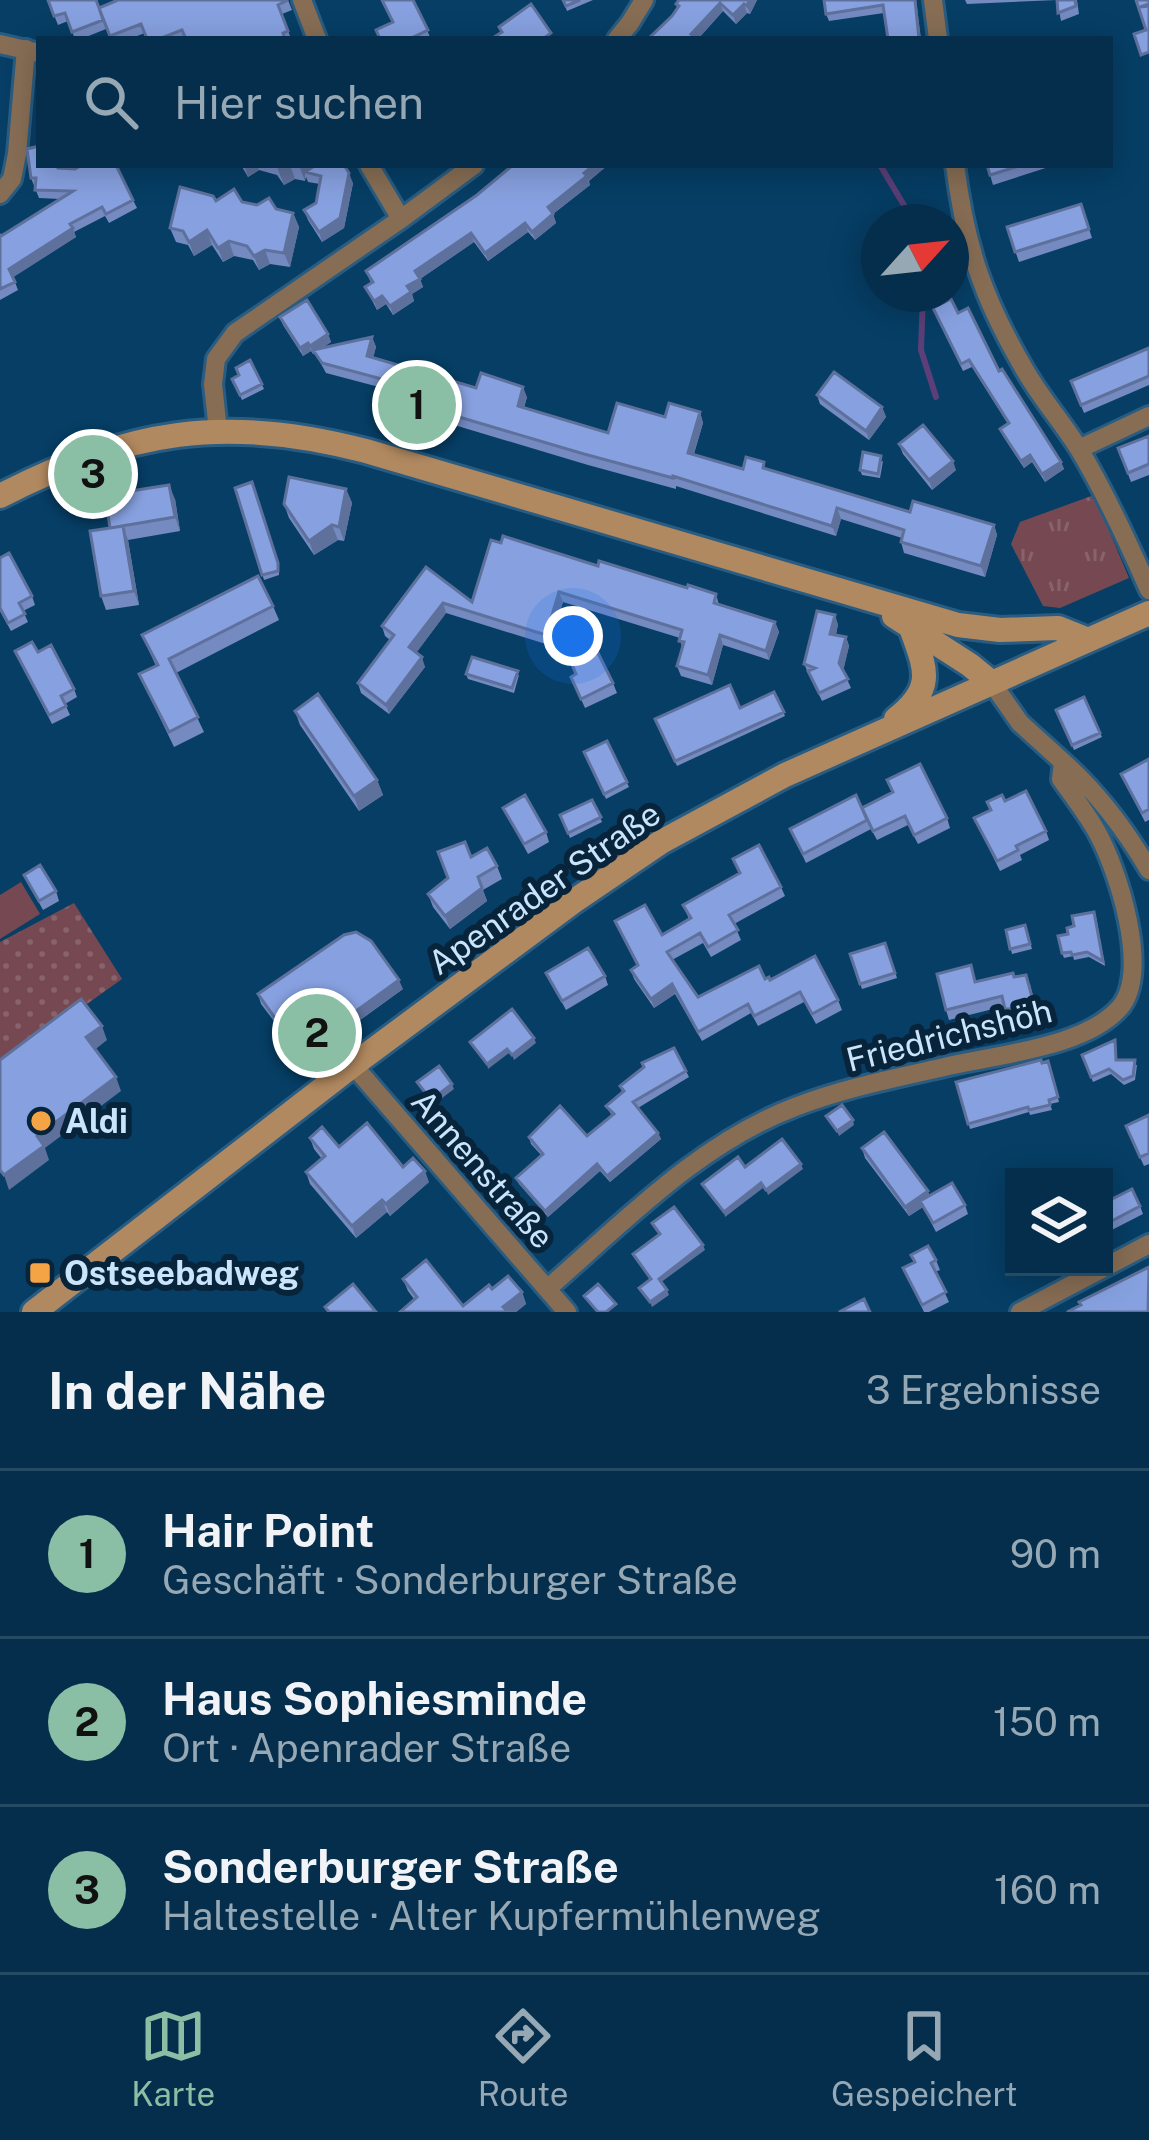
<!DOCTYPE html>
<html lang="de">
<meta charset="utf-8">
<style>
body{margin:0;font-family:"Public Sans",sans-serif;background:#123a56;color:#f1f3f6}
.controls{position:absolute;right:36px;bottom:36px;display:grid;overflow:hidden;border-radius:0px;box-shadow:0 6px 30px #0003}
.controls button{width:108px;height:108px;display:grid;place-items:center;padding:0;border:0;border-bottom:3px solid #254a64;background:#042e4c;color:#f1f3f6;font:60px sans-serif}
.compass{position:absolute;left:861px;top:204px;width:108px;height:108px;border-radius:50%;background:#042e4c;box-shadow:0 6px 30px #0003;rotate:63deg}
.you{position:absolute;left:573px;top:636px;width:42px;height:42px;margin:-30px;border:9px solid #fff;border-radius:50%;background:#1a73e8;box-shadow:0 0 0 18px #1a73e833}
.badge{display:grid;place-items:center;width:78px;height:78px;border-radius:50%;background:#8abfa5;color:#111;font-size:39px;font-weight:700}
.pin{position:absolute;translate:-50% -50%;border:6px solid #fff;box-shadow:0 3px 12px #0006}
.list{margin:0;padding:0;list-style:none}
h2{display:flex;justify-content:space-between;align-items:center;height:156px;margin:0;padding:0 48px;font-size:51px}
h2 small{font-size:39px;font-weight:400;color:#97a8b5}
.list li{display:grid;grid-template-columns:78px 1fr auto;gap:36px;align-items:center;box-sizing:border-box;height:168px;padding:0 48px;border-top:3px solid #254a64}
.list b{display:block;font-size:45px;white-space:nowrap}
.list p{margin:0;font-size:39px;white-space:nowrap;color:#97a8b5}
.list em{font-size:39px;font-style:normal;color:#97a8b5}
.icon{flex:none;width:66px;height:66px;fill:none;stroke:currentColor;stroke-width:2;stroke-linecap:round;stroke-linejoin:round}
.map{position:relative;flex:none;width:1149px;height:1312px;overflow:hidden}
.search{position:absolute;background:#042e4c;box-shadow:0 6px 30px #0003;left:36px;right:36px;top:36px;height:132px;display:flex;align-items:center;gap:30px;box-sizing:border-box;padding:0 42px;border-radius:0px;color:#97a8b5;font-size:45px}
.sheet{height:660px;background:#042e4c}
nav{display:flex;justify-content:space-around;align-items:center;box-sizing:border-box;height:168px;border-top:3px solid #254a64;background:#042e4c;font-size:33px;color:#97a8b5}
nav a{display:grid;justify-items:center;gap:6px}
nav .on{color:#8abfa5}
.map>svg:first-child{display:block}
.grass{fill:url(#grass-dots)}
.park{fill:url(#park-tufts)}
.pitch{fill:#764952}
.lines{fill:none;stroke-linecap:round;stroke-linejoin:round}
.stream{stroke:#5c3f78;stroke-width:6}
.street-casing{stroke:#295c80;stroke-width:24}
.secondary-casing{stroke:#295c80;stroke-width:30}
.street{stroke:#876d54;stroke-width:18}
.secondary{stroke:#b18960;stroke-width:24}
.wall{fill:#748ac1}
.shaded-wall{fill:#5e719d}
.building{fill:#87a1e0;stroke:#5e719d;stroke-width:3}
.poi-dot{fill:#f4a345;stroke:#08243b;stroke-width:4.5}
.labels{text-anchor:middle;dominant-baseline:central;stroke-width:12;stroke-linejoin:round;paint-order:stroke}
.street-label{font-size:33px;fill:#cae4fc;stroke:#08243b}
.poi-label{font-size:33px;font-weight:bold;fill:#cae4fc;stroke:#08243b;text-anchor:start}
</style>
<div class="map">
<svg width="1149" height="1312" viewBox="0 0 1149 1312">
<defs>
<pattern id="grass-dots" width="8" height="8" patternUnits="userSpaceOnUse" patternTransform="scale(3)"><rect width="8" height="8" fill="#764952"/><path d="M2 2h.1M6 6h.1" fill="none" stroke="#88636c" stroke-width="1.8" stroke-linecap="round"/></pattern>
<pattern id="park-tufts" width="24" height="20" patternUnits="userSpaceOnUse" patternTransform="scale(3)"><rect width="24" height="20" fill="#764952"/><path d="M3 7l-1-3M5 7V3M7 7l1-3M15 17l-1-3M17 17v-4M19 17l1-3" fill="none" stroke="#88636c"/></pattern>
</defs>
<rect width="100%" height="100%" fill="#063e65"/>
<path class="grass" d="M74,903L122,979L0,1066V942Z"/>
<path class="park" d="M1094,495L1129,578L1060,608L1043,606L1011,544L1020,522Z"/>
<path class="pitch" d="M21,882L40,914L0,939V895Z"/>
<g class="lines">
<path class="stream" d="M880,165L914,222
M923,294L921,350L936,397"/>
<defs>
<path id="street" d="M302,0L317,39
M933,0L938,39
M617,39L630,23L644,0
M0,44L39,53
M369,165L401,219
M955,165C965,244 982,296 1022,365C1038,395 1061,420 1079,449C1106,494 1128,542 1149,590
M0,194L12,179L17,154L26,49
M218,431L213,384L216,359L235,333L401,219L474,165
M1079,449L1149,416
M1063,762C1098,793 1125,829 1149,870
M353,1065L567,1312
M547,1289C623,1223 699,1143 795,1107C846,1087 901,1077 953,1065C1002,1054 1090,1046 1122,1005C1149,967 1118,870 1097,832C1087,814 1073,796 1061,779L1063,762L1020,723L992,683
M1020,1312L1149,1244"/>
<path id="secondary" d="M0,496C129,430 225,414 366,451L958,625L1000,630L1058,628L1088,640
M894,616L970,665L992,683
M896,719C937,687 925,668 910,625
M34,1312L353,1065L574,901L661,842L785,775L1149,613"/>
</defs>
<use href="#street" class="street-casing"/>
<use href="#secondary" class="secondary-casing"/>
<use href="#street" class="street"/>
<use href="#secondary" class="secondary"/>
</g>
<path class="wall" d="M48,0L99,8L288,0L292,10L282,14L291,39H147L145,33L129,39H110L102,18L106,29L81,39H75L68,21L58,25Z
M381,0H413L431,39H379L376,30L392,22Z
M563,0H593L567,11Z
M679,0H757L750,14L747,13L736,24L723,11L698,39L672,16L677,8L676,4Z
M916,0L921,39H888L884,13L829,21L826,14Z
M965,0H1077L1079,14L1061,21L1057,0L967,4Z
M39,165H58L59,168L133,200L137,208L109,223L105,216L74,232L76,237L13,277L18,290L0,300V235L1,236L60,199L39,198L31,178Z
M241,165H309L308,170L353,183L344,228L322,242L308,220L304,210L316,203L320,184L308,182L306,177L305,181L295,179L284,185L277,175L259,170L248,177Z
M513,165H608L589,181L590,185L553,214L556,223L535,240L528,232L488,261L474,242L420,279L423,287L412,294L414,301L393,315L386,304L377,310L365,287L371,283L366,271L477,195Z
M987,165H1055L993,185Z
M216,201L242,202L293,213L299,227L290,267L270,264L259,270L253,260L234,256L223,262L212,245L194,256L188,245L176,242L170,228Z
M1081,204L1092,238L1019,262L1007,227Z
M958,313L1061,462L1064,469L1045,482L1032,462L1024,468L1003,436L1000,429L1008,424L972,367L963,371L936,315Z
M280,317L328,334L331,342L322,348L372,337L376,347L373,357L476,388L527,397L524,408L608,433L665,417L700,412L703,423L694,454L743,469H766L910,512L994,525L997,535L985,577L904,553L901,542L902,538L841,519L836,536L676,486V489L588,465L381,403L378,393L379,387L326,373L315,353L313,354L311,351L303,356L283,325Z
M1149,348V385L1084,413L1071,381Z
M250,360L264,389L242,400L232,379L239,376Z
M817,395L882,407L886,417L869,440L820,404Z
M1149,436V475L1131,482L1118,448Z
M899,444L956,470L932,490L903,454Z
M883,461L880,478L862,475L860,470Z
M235,488L279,568V575L264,580Z
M346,489L352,503L344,541L338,540L314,555L289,518L284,504Z
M175,499L180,531L128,540L139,605L106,610L101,596L110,528Z
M0,558L32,596L35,605L23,611L28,622L11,631L0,611Z
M598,566L716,594L719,605L775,622L779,632L769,660L723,645L712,685L681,676L677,666L682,648L680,638L563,602L549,645L446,613L416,653L425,667L389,714L361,693L358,683L390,640L385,636L382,626L426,567L472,602Z
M273,606L279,620L176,673L204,732L174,747L139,674L156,666L142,635Z
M838,624L836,635L846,637L849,646L843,670L851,688L822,701L804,664Z
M15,651L38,652L74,689L77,697L65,704L70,715L52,724Z
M466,674L519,675L514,693L468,679Z
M576,674L613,683L617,693L585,708L571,677Z
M774,692L785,716L677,766L655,719L740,708Z
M1084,697L1102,737L1074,750L1056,710Z
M295,711L377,780L383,795L359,811L300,725Z
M607,741L629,787L606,799L584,752Z
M1149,759V820L1145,822L1121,774Z
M887,780L947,818L950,828L918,844L908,825L877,840L870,827L871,829L806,863L790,829L862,808L892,793Z
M592,800L602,822L570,838L560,815Z
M1005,801L1046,831L1049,840L1020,855L1022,860L1000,871L974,818L990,810L987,802Z
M503,808L546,832L549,842L528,854Z
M471,857L497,866L502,879L483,890L487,901L450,929L433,907L428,894Z
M733,859L781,887L785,896L734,924L741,940L711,957L703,943L672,960L698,997L765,979L838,1000L842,1010L816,1024L804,1002L758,1026L751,1013L702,1041L675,994L654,1008L634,979L631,970L637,966L615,921L662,935L689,919L683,905L739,873Z
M24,875L56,891L59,901L43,910Z
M1096,917L1105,966L1089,957L1074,960L1073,956L1064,958L1062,953L1068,934L1074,926Z
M1025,925L1032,949L1012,954L1006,930Z
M885,943L897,978L862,989L850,954Z
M546,973L605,976L608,985L566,1010Z
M1014,977L1030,984L1038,1018L1009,1019L1005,1006L949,1020L946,1010L976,982Z
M403,989L298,1065L281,1041L277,1031L280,1029L261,1004L258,994Z
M1115,1040L1117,1060L1137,1065L1135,1080L1124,1085L1111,1074L1093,1082L1082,1055Z
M1048,1061L1059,1102L1050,1104L1052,1110L1030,1115L1029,1112L970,1129L956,1082Z
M686,1071L689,1077L638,1108L658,1133L661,1139L610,1182L600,1171L548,1217L519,1184L516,1178L541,1155L531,1144L529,1137L587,1136L612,1116L606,1106L622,1092L620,1086Z
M1149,1115V1164L1144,1166L1130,1136Z
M310,1138L403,1167L429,1182L390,1216L387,1212L356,1238L310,1184L306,1172L322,1159L314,1149Z
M862,1148L930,1195L965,1205L968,1214L936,1232L923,1207L909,1216L865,1158Z
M1104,1189L1110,1200L1140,1206L1143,1214L1104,1234Z
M911,1255L936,1260L940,1270L935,1272L949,1302L929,1312H924L903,1268L914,1262Z
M426,1260L463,1306L489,1285L492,1289L508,1276L522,1292L526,1304L516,1312H400L414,1299L408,1291L403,1279Z"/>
<path class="shaded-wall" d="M749,0H757L750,14L747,6Z
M720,3L723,11L698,39L691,34Z
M744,4L747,13L736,24L733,15Z
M244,165H257L259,170L248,177Z
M280,165H290L295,179L284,185L277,167Z
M299,165H309L307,173L305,172V181Z
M594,165H608L588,181L590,185L553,214L556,223L535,240L532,232L548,207Z
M349,173L353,183L344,228L322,242L319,232Z
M293,213L299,227L290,267L284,253Z
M525,223L528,232L488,261L485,253Z
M73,228L76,237L12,278L9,269Z
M207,230L212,245L194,256L189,242Z
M471,233L474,242L420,279L423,287L412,294L414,301L393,315L390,306L407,286L415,271Z
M229,241L234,256L223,262L218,248Z
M265,250L270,264L259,270L254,256Z
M382,296L386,304L377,310L374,301Z
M328,334L331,342L313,354L310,346Z
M372,337L376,347L371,366L367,356Z
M308,343L311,351L303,356L300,348Z
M523,387L527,397L521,417L518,406Z
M882,407L886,417L869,440L866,431Z
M700,412L703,423L691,463L688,453Z
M1030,455L1032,462L1024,468L1021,461Z
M953,461L956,470L932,490L929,480Z
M1061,462L1064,469L1045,482L1042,474Z
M169,485L175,499L180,531L175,517Z
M346,489L352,503L344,541L339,527Z
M837,508L841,519L836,536L832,526Z
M332,525L338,540L314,555L309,541Z
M994,525L997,535L985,577L981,566Z
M123,526L128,540L139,605L134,591Z
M559,592L563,602L549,645L546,635Z
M443,603L446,613L413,657L409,647Z
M835,615L838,624L834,642L830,634Z
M775,622L779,632L769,660L766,651Z
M720,635L723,645L712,685L708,675Z
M846,637L849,646L843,672L839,663Z
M422,657L425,667L389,714L386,705Z
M377,780L383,795L359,811L354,796Z
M482,888L487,901L450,929L445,916Z
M399,980L403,989L298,1065L295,1055Z
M672,984L675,994L654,1008L651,999Z
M102,1026L107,1040L92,1052L86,1037Z
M534,1038L536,1043L514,1060L512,1055Z
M507,1049L509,1053L488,1069L487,1064Z
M116,1077L121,1091L45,1148L49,1160L9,1190L4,1175L37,1136Z
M452,1084L454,1089L433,1105L431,1100Z
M853,1120L854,1125L839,1136L837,1131Z
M658,1133L661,1139L610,1182L607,1176Z
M597,1164L600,1171L548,1217L545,1211Z
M801,1164L803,1169L768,1195L766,1190Z
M425,1171L429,1182L390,1216L386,1204Z
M761,1183L763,1188L725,1217L724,1212Z
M928,1191L932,1201H920L923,1207L909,1216L905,1207Z
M382,1200L387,1212L356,1238L352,1226Z
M703,1245L705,1250L660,1283L659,1279Z
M667,1290L669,1295L652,1307L650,1302Z
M522,1292L526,1304L516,1312H505L503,1307Z"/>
<path class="building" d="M48,0H96L99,8L118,0H288L278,5L288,31L283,33L285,39H186L182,30L159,39H147L141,24L110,36L99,8L103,20L72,32L65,13L54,16Z
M382,0H413L428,30L409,39H380L376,30L393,22Z
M563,0H580L566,6Z
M679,0H749L747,6L744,4L733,15L720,3L691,34L697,39H648L672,16L679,6L676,4Z
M824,0H915L919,39H888L883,5L826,14Z
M1057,0H1075L1076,6L1058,13Z
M1136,0H1149V4L1140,7L1149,6V52L1141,55L1134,34L1146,30Z
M531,4L551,33L543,39H491L502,32L499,27Z
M39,146V165H57L58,168L75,169L82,165H116L133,200L106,214L102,207L70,224L73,228L9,269L15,282L0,289V235L1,236L73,191L35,190L36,178H31L27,149Z
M316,165H344L349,173L340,218L319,232L304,210L316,203L321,176L305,172Z
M513,165H594L584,173L587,176L548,207L553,214L532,232L525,223L485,253L471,233L415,271L420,279L407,286L411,292L390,306L382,296L374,301L365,287L373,282L366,271L477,195Z
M987,165H1022L990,175Z
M180,187L213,196L216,201L234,189L242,202L257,205L269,198L276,209L293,213L284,253L265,250L254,256L247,246L229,241L218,248L207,230L189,242L183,231L170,228Z
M1081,204L1089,229L1015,252L1007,227Z
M951,299L958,313L968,308L999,371L1002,369L1061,462L1042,474L1030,455L1021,461L1000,429L1009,423L969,360L961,364L933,308Z
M307,300L328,334L310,346L308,343L300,348L280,317Z
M372,337L367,356L476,388L481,373L523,387L518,406L608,433L617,403L665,417L669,403L700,412L688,453L743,469L746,457L764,462L763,468L910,512L913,501L994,525L981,566L901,542L904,530L837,508L832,526L673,476V478L584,454L378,393L382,379L322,363L313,350Z
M1149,348V376L1081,405L1071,381Z
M250,360L262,384L240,395L232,379L239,375L236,368Z
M834,372L882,407L866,431L817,395Z
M923,425L953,461L929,480L899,444Z
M1149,436V464L1128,473L1118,448Z
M863,452L881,456L878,474L860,470Z
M289,477L346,489L339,527L332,525L309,541L284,504Z
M252,482L278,563V571L262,575L235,488Z
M169,485L175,517L110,528L105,495Z
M123,526L134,591L101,596L90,531Z
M503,536L598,566L599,561L687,588L688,585L716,594L714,603L775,622L766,651L720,635L708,675L677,666L684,642L679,641L682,630L559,592L546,635L443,603L409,647L422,657L386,705L358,683L394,635L382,626L426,567L472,602L491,540L501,543Z
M9,553L32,596L19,603L25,614L8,623L0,608V558Z
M258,576L273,606L169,659L198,717L169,732L139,674L158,665L142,635Z
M817,611L835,615L830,634L846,637L839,663L848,679L819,693L808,671L815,668L804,664Z
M592,641L613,683L581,699L571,677L576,674L567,653Z
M32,642L38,652L51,645L74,689L61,696L66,706L49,715L15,651Z
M472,657L518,671L512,688L466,674Z
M730,685L740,708L774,692L784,712L675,761L655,719Z
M318,694L377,780L354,796L295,711Z
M1084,697L1100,733L1072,745L1056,710Z
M607,741L627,782L604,794L584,752Z
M1149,759V809L1142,813L1121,774Z
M920,764L947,818L914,835L905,816L873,831L862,808L893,792L887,780Z
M1026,791L1046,831L1016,846L1018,850L997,861L974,818L991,810L987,802L1002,795L1005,801Z
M525,795L546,832L524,844L503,808Z
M856,795L867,820L803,854L790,829Z
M592,800L601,817L568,833L560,815Z
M465,842L471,857L487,848L497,866L478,877L482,888L445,916L428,894L448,878L438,852Z
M759,845L781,887L729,915L738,930L708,947L700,933L667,952L698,997L759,966L765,979L769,977L770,980L815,956L838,1000L812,1014L800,992L754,1016L748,1004L698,1032L672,984L651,999L631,970L638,965L615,921L645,905L662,935L691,918L683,905L740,873L733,859Z
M40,865L56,891L39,901L24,875Z
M1094,912L1103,961L1087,952L1072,955L1071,952L1062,953L1058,936L1068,934L1067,928L1074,926L1072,916Z
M1025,925L1030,944L1010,949L1006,930Z
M356,932L371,941L399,980L295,1055L277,1031L282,1028L258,994L344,935Z
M885,943L895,973L860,984L850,954Z
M588,948L605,976L562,1001L546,973Z
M971,965L975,982L1013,973L1014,977L1026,975L1035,1008L1005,1009L1002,996L946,1010L937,974Z
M81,999L102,1026L86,1037L116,1077L37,1136L44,1146L4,1175L0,1170V1060Z
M512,1009L534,1038L512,1055L507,1049L487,1064L470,1042Z
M1115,1040L1116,1060H1135L1133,1076L1123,1080L1109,1069L1091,1077L1082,1055Z
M674,1048L686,1071L633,1102L658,1133L607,1176L597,1164L545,1211L516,1178L543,1154L529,1137L560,1106L587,1136L614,1114L606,1106L624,1091L620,1086L644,1067L642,1063Z
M1041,1060L1042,1063L1048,1061L1058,1097L1049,1100L1050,1105L1029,1110L1028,1107L968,1124L956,1082Z
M439,1066L452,1084L431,1100L417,1082Z
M842,1105L853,1120L837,1131L826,1116Z
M1149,1115V1153L1140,1157L1126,1126Z
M367,1123L403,1167L413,1158L425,1171L386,1204L382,1200L352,1226L306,1172L325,1156L310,1138L322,1127L339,1147Z
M884,1132L928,1191L905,1207L862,1148Z
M782,1139L801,1164L766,1190L761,1183L724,1212L702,1184L738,1157L745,1167Z
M952,1183L965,1205L933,1223L920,1201Z
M1104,1189L1110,1200L1132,1189L1140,1206L1104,1225Z
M674,1207L703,1245L659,1279L667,1290L650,1302L639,1288L651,1279L633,1254L660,1234L652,1223Z
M928,1246L936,1260L931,1263L946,1292L922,1305L903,1268L915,1262L911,1255Z
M426,1260L463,1306L489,1285L492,1289L508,1276L522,1292L503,1307L508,1312H400L417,1297L403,1279Z
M1149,1267L1148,1312H1067L1081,1305L1079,1302Z
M353,1284L376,1312H329L325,1307Z
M598,1284L616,1304L606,1312H598L584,1296Z
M864,1299L870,1312H839Z"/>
<g class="poi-dot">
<circle cx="41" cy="1121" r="12"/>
<rect x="28" y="1261" width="24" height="24" rx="6"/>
</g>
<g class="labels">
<g class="street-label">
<text transform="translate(544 888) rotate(-35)">Apenrader Straße</text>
<text transform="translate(949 1035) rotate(-14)">Friedrichshöh</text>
<text transform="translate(483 1169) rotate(49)">Annenstraße</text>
</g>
<g class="poi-label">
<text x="65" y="1121">Aldi</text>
<text x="64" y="1273">Ostseebadweg</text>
</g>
</g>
</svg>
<div class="controls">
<button><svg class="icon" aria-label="layers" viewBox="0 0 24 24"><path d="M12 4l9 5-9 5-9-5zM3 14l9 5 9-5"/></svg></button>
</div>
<svg class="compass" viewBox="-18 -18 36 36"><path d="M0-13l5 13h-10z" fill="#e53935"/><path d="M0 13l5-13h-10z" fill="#97a8b5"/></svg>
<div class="you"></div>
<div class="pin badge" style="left:417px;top:405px">1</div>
<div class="pin badge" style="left:317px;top:1033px">2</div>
<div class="pin badge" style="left:93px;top:474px">3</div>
<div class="search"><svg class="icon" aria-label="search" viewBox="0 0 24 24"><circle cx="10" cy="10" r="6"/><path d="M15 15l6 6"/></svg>Hier suchen</div>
</div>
<section class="sheet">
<h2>In der Nähe<small>3 Ergebnisse</small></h2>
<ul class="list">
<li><span class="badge">1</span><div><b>Hair Point</b><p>Geschäft · Sonderburger Straße</p></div><em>90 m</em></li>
<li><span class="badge">2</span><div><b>Haus Sophiesminde</b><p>Ort · Apenrader Straße</p></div><em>150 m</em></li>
<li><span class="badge">3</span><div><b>Sonderburger Straße</b><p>Haltestelle · Alter Kupfermühlenweg</p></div><em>160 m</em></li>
</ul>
</section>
<nav>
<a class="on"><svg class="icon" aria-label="map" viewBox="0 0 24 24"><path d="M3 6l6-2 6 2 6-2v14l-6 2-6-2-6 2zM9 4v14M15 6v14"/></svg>Karte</a>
<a><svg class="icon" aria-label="directions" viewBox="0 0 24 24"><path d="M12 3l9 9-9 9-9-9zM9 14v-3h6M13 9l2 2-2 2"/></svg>Route</a>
<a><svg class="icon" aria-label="saved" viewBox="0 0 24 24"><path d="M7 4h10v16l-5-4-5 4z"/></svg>Gespeichert</a>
</nav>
